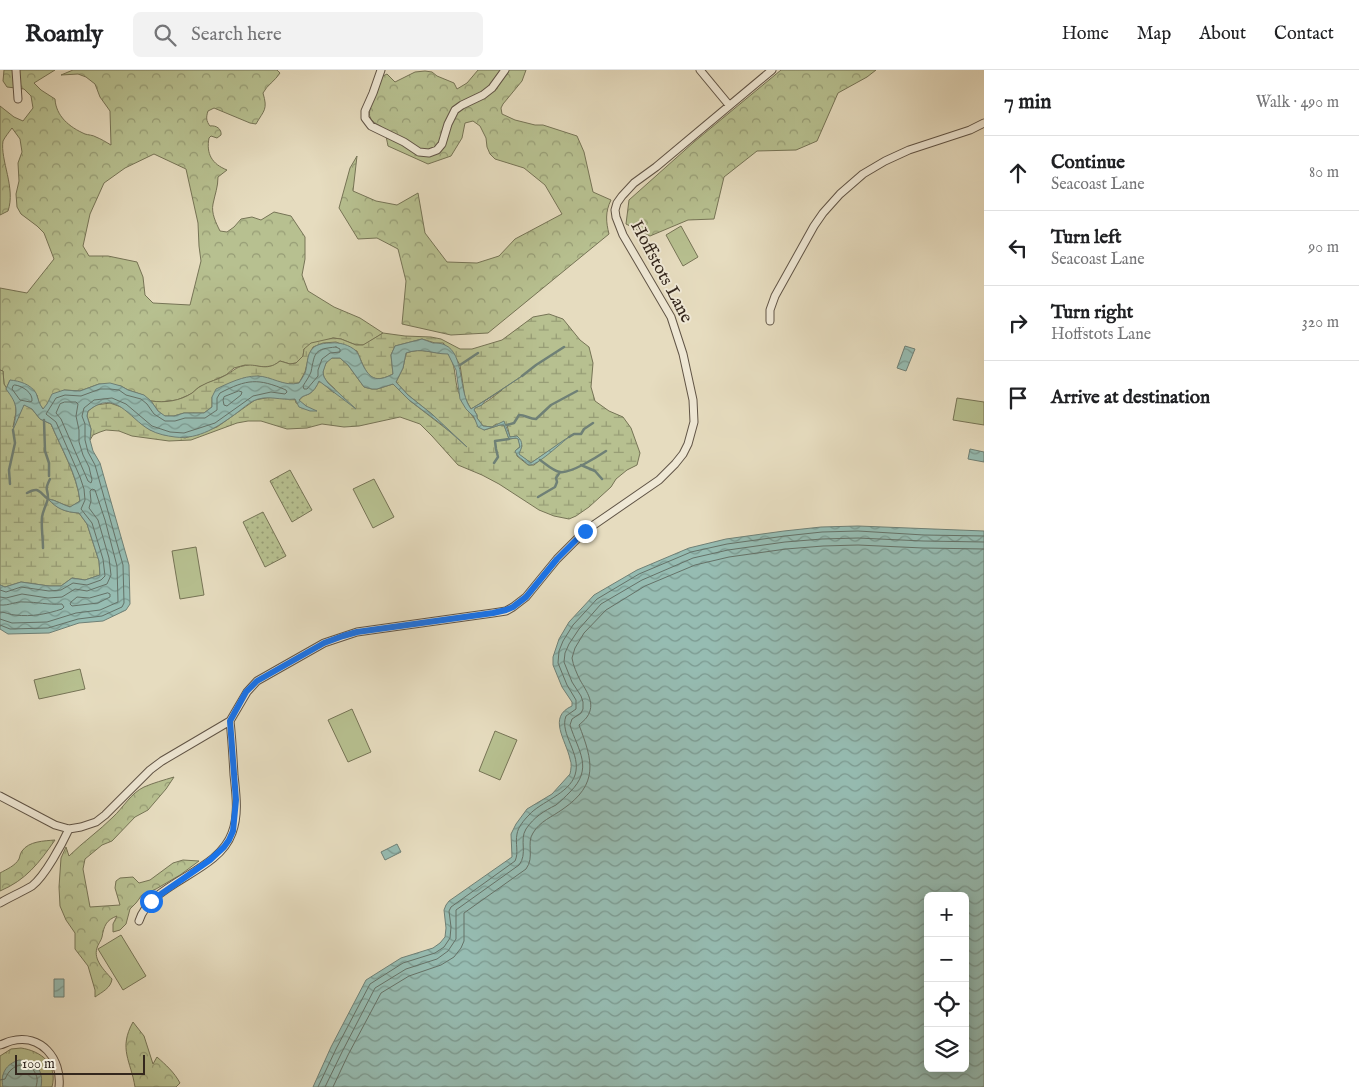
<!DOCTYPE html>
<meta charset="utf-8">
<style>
body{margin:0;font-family:"IM FELL English",serif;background:#f2f2f2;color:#202124}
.controls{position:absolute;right:15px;bottom:15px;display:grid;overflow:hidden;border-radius:8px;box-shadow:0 2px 12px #0003}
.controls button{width:45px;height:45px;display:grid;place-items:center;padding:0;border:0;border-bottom:1px solid #e0e0e0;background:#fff;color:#202124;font:25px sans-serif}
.scale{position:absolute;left:15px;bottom:12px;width:130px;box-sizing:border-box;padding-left:5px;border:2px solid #34271d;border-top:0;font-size:14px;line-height:18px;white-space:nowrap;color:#34271d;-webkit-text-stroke:4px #efe8d5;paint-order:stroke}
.stop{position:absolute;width:15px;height:15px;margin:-11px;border:4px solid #1a73e8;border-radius:50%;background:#fff}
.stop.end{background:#1a73e8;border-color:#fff;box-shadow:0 1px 5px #0008}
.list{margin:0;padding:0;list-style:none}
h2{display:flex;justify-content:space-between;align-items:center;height:65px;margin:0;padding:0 20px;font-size:21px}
h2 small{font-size:16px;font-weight:400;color:#757577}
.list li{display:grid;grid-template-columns:32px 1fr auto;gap:15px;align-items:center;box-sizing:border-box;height:75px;padding:0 20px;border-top:1px solid #e0e0e0}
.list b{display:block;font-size:19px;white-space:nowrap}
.list p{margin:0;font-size:16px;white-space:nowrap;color:#757577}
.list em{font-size:16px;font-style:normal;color:#757577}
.icon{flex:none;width:28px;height:28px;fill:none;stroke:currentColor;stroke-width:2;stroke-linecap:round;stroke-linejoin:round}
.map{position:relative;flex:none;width:984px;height:1017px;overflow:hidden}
header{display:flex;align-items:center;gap:30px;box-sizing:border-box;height:70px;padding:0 25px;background:#fff;border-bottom:1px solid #e0e0e0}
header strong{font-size:24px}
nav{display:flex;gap:28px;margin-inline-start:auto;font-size:18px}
.search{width:350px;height:45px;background:#f2f2f2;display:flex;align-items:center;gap:12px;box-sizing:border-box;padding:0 18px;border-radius:8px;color:#757577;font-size:19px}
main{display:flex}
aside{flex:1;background:#fff}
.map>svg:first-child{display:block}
.grass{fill:url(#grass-tufts);stroke:#767456}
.forest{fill:url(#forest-crowns);stroke:#767456;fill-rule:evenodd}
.wetland{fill:url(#wetland-marsh);stroke:#767456}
.park{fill:url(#park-dots);stroke:#767456}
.garden{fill:#b7c090;stroke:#767456}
.water{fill:url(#water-waves);stroke:#6f8076;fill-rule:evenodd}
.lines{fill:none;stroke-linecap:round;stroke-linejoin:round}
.shore{stroke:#657268;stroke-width:1}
.stream{stroke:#6f8076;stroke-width:2.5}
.street-casing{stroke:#605446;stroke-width:9}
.street{stroke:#efe8d5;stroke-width:7}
.route{stroke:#1a73e8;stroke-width:6}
.labels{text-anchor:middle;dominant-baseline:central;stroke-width:4;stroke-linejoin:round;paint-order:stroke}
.street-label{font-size:18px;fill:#34271d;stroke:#efe8d5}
</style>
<header>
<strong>Roamly</strong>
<div class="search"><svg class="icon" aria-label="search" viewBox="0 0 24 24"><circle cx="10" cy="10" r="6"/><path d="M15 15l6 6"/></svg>Search here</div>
<nav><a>Home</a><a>Map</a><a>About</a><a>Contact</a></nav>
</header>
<main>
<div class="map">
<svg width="984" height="1017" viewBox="0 0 984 1017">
<defs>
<pattern id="grass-tufts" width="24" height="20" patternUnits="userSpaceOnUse" patternTransform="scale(1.25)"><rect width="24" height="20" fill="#b7c090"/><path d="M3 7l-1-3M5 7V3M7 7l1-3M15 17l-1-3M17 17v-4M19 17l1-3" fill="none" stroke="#969c75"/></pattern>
<pattern id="forest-crowns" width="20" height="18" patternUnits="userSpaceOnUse" patternTransform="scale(1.25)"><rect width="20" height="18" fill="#b7c090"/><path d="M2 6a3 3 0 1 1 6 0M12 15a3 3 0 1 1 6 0" fill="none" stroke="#969c75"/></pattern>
<pattern id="wetland-marsh" width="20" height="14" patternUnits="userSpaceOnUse" patternTransform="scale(1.25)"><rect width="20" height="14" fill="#b7c090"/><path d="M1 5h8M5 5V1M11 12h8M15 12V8" fill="none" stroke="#969c75"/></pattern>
<pattern id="park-dots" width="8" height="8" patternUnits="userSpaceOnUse" patternTransform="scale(1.25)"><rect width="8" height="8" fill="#b7c090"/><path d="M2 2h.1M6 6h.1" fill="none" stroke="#969c75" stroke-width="1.8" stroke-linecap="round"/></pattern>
<pattern id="water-waves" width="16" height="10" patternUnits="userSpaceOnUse" patternTransform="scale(1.25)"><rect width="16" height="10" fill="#96bcb2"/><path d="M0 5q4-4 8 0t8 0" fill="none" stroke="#7b9990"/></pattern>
</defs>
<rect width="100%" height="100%" fill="#e6dcbf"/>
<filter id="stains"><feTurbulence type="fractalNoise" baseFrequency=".004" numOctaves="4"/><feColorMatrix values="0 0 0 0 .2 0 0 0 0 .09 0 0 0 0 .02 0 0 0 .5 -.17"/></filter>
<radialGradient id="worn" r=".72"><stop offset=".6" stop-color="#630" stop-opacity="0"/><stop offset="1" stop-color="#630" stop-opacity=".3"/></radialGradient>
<path class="grass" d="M21,978C41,981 58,994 52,1017H0V986L11,979Z"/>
<path class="forest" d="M4,0H55L34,13L41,20L55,29C56,46 69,57 85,64C88,65 93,65 96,67C101,69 106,72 111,75L110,41L100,27L95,14L86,7L78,4L61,5L73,0H277L280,3C275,11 267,15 263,23C268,40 264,40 256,54L250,53L214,38L208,41C206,47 206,51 210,56C216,55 222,59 221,65L217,68L211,66L209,68C206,84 212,94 227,100L218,107C218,117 215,124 213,134C211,143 216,153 220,161L227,162L234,157L241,149L252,147L261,150L274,142L291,146L305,167V189L302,205L308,221L334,237L360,248L383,263L364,275H356L341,269L333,268L304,279L303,286L296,293L290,294L280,291L273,296L260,297L245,295L234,298L226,305L199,317L191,324L177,330L160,332L151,331L143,325L128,320L121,316L99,314L80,321L64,320L43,339L39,334L37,325L10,310L6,319L4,314L3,301L0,300V218L27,223L54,189L44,163L37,156L21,144L17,137L16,124L19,111L18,93L22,82L20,69L12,58C9,62 5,67 3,71C0,90 16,118 8,141L0,145V36L14,47L23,51L33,38L31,26L24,19L7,17L3,11ZM154,84L186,99L198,153L199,176L201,191L190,235L153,233L145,225L143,207L137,192L108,186H89L83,176L90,144L104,113L125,98Z
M478,0H526L522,11L503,34L501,38L502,44L515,50L535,55H543L577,66L584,82L593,122L611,130C605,142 606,152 609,164L488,263L451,265L402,254L406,211L398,179L377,168L358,169L339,138L350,98L357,86L353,121L376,131L397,135L418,123L425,163L447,192L477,193L499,186L515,169L562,144L545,115L524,98L495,89L490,84L487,77L486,68L480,56L473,51L465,53L462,68L451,86L428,94L388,76C387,71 386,65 384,60C381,54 372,54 370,47C367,41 378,11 383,6C384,5 386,5 387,4L395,12L415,2L425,1L432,2L437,6L454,13L457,19L467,13Z
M781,0H876L867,7L838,23L817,71L796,80L757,81L724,107L714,149L688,150L650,166L626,154L629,130L694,72Z
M174,707L166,719L148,740L135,747L112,771L102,775L85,789L83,799L90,837L120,835L115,818L116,811L120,808L133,807L139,813L150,810L173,793L183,790L199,791L180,805L156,819L142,825L136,833L130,839L126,854L120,860L113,862V854L117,846C106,850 104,856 102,867C101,871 98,874 97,878C93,890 105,901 112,909C111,918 102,922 95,927V920L88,896L75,879V863L66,850L60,836L59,817L61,788L66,777L69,786C83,772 99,761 113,747C123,738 131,723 144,717C153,713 164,710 174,707Z
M55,770C39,793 26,810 0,821V803C7,799 15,796 19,789C20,786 20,784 22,781C29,771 44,771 55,770Z
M133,952L144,966L153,994L157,987C166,995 174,1002 180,1013L176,1017H135C131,991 118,979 133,952Z"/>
<path class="wetland" d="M549,244L563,249L580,270L589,277L593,293L591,317L595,331L609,341L623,347L631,358L640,383L637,395L627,400L616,409L611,417L589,437L576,446L569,449L554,446L539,440L499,414L482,405L458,395L432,366L420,354L400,347L359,356L344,357L322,354L307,358L287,359L261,351H248L237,353L191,370L169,371L132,366L119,361L106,360L100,362L93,365L90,370L91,359L87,346L88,341L96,335L110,333L124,338L150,360L185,368L217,357L255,330L271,327L295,329L296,333L306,336L299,331C302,326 304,326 309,324C314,321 317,316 319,310L334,323L335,319C331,315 326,312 324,307C321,301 326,291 331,288C332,288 339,288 340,288L348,295L364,317L372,319H377L393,314L409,330L449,361L433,345L408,325L396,312L403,298L406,283C423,277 430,284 448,283C456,297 454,303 457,317C459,328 476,353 484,360L500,355H504L509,369L517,368L519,370L520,377L516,380L517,386L528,395H534L559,374L531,393L518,384L522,376L517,366L510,367L507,355L496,354L492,357L483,356L477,348V345L474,340L475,338C483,335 496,325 502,320L471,339L465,328L460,295L452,282L443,273H435L422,269L395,276L391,285L393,304C368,317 366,301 357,281L336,272L323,273L313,277L309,285L305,302L299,313C285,317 271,309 258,306L212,327V337L204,343H184L174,346H164L158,341L151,331C165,333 180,331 192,323C195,321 197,318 201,316C209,311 218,310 226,305C232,302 236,297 243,296C257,292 265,303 280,291L290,294L296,293L303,286L304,279L311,273L333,268L341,269L356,275H363L383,263L405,266L431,267L441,269L460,279H472L502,270L533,247Z
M0,300L3,301L4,314L15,331L16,342L13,357L24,334L32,339L40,349L51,354C61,378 77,405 80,431L71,437C63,435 55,430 49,429C57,439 66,442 79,443L87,454L99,491L100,505L85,510L72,508L61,516H49L21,512L5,517L0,515Z"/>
<path class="park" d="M290,400L312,440L292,452L270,411Z
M263,442L286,486L265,497L243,452Z"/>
<path class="garden" d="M681,156L698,187L683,196L666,165Z
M957,328L984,332V355L953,350Z
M374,409L394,447L373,458L353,419Z
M196,477L204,525L180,529L172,481Z
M80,599L85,619L39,629L34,610Z
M352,639L371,682L348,692L328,650Z
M495,661L517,670L500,710L479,701Z
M121,865L146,906L123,920L98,879Z"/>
<path class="water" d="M422,269C426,270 429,272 433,273C437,273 441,273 445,275C465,284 458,322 471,339L481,333L522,306L485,331L482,335L475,338L474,340L477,345V348L483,356L492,357L504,351L510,367L517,366C524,372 522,377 519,384L531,393L564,370L569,367C562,372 536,397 529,395C527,394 525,392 523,390C519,387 517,386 515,381L520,377L518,369L516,368L509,369L504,355H500L484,360L478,357L474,347L466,339L460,329L456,300L448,284C431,284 423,277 406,283L403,298L396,312L408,325L433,345L467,377L441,354L409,330L393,314L377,319H372L364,317L348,295L340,288H332L326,293L323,302L324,307L328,313L356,339L319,311C317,316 314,321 309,324C304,326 302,326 299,330L306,336L317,341H310L299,337L295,329C281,331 267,324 253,331C248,334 243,338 238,342C219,356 199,370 175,367C167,366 157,364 150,360C128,348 116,318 88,341L87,346L91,359L90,370L93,381L100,393L129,495L130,534L126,540L103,551L79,553L49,563L8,564L0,559V515L5,517L21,512L49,516H61L72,508L85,510L100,505L99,491L87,454L79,443C65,442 57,439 48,429C56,430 63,435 70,437L80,431C77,404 61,378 51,354L40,349L32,339L24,335L13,360C17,340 19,336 6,319L10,310C20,311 30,314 36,323C38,328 39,334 43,339L47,334L52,324L64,320L80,321L99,314L110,313L121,316L128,320L144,325L151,331L158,341L165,346H174L184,343H204L212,337V327L216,319C229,313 243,306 257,306C271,306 284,317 299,313C301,310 303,307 305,303C308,295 306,285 313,278C317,274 325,273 331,273C339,272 350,275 356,281C358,283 360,288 361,291C369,309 376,313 393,304L391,285L395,276Z
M905,276L915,279L906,301L897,298Z
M970,379L984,382V392L968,389Z
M858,456L984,461V1017H313L331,977L366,910L401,888L433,878L440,873L445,867L446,858L444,840L446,835L449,831L512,787L511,764L516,754L527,739L552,724L570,704C571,699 572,694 570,689C566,670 547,647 572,636V632L562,617L553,595V587L559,569L569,552L594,525L637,500L689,478L726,469L784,461L821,457ZM928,826H965V998H928Z
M397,774L401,782L385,790L381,782Z
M54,909H64V927H54Z
M19,990C36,991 44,1000 41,1017H3C0,1004 6,994 19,990Z"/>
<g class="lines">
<path class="shore" d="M336,277L340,279V282L330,283L322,289L318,300V306L307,319H304L303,316C306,311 309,307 311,302C315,282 314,279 336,277Z
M15,315C23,316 33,323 32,331L30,332L20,330L12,319L13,316Z
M239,321L242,322L241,325L227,336L224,335L223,330L224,327Z
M65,332H76L78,334L76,346L79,360V372L83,385L89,397L92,410L91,413L88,411L61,349L56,343L60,334Z
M0,520L6,522L21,517L49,521L61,520L73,513L87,515L101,510L105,506L103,489L92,453L81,439L85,430L84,419L80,407L56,352L46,344L56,328L65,325L81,326L100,319H110L119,320L126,325L141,329L147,334L154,344L165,351H175L185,348H205L217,340V328L220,323C247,309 258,308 286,320L287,322L285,324L271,322L253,326L215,353L184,363L170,362L152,356L126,334L112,328L94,330L84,338L82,346L85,354V370L88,382L95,395L123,495L124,533L122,537L102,546L78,549L48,558L10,559L0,555
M108,523L110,524V527L98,533L72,536L70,534L71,532L77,527L89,528Z
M0,527L6,528L22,524L48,528L62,527L75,519L87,521L107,514L111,505L109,488L98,450L89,438L91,431L90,421L92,419L95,420L105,450L117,496L118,532L100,540L76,543L47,552L12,553L0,549
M0,535C9,536 16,531 24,532C38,532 47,535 62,534L64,537L62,539C47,544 32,547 15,545C10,545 6,542 0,542
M0,1010L5,1009C7,1005 9,1001 12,999C20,992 33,995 36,1005C38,1009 37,1013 36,1017
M318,1017L336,979L370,914L403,893L435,883L444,877L450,868L451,857L449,841L451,837L515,791C519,783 515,773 517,764C518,757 524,750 529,745C540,732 569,724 575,705C582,684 559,664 566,646L576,639V630L567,615L558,593L559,581L563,571L573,555L597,529L639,504L691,482L727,474L785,466L822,462L858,461L924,465L984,466
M325,1017L342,982L375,918L406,899L437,889L448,881L456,869V840L519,795C528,784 519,770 526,759C534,747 544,741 556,735C561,731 566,726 570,722C594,698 578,681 570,655L572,649L581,643L583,639V632L581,626L572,612L564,592L565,583L569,574L579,559L601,534L642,510L693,488L728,480L785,472L822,469L858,468L923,471L984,472
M333,1017L348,985L381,923L409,906L441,895L454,887L461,878L464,871V843L526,799C535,787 526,773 533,763C540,751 552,747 563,739C599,714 593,691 579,655C581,653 585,650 587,647C596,634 587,622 580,610C577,604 573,595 572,588L575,578L584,563L606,540L645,516L695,495L729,487L786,479L823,476L858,475L923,478L984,479"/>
<path class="stream" d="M460,295L478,283
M522,306L536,295L564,277
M44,350L45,381L49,393V406
M507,355L514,353L519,345C526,345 529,349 536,349L551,335L577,321
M569,367L574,364H581L584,359L593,353
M540,390C546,394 553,401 560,402C570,404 597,387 606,381
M494,393L498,387L496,379L495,371L509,369
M581,395L595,401L602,409
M10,414L9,400L15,373L13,360
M27,423C39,416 39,422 48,429
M538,427L555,417L557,412L556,408L560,402
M43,478C43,468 41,457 42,447C43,440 47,434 48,428C48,418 44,421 50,409"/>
<defs>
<path id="street" d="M16,0L18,29
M381,0L373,23L365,41V48L371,56L404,72L419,82L429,83L437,80L442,74L448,54L455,40L462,35L483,25L492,18L505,0
M700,0L729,35
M770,251V240L775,226L814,156L823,143L840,124L863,104L885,91L909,80L970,60L984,53
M0,726L55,755L69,759L81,757L96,752L105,745L150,700L162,691L230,651L247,622L257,611L324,573L357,562L493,543L506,541L513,537L526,527L557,489L585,461L659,410L675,394L683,384L688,374L694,352L693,330L683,284L671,247L623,165L616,147L615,140L617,133L622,126L634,113L656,97L772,0
M0,833C10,827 22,822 32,816C45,806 62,774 69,759
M139,851C151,812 218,803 232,763C239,745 236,724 234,705C233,687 232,669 230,651
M0,975C4,974 7,972 11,971C41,963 62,989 59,1017"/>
</defs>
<use href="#street" class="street-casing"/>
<use href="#street" class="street"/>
</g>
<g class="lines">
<path class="route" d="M151,831L210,790L224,777L229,770L233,761L236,730L230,651L246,622L257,611L324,573L343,566L357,562L493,543L506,540L513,537L526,527L557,489L585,461"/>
</g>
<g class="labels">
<g class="street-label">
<text transform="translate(661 202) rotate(62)">Hoffstots Lane</text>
</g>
</g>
<rect width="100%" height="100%" filter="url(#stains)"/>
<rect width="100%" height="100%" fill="url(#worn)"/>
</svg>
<div class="controls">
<button>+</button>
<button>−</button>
<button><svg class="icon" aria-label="locate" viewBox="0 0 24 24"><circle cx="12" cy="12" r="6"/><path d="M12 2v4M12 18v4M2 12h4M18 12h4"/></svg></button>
<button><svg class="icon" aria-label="layers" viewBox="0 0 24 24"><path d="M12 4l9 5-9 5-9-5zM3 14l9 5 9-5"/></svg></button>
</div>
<div class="scale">100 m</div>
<div class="stop" style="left:151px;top:831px"></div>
<div class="stop end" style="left:585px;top:461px"></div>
</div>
<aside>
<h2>7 min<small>Walk · 490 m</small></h2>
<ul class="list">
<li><svg class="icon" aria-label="ahead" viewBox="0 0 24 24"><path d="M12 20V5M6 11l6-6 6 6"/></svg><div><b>Continue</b><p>Seacoast Lane</p></div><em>80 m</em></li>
<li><svg class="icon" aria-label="left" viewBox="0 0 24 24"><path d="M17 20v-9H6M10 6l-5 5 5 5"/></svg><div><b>Turn left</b><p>Seacoast Lane</p></div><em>90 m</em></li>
<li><svg class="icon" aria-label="right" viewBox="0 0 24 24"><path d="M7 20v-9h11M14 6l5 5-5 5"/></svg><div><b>Turn right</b><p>Hoffstots Lane</p></div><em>320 m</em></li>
<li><svg class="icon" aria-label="arrive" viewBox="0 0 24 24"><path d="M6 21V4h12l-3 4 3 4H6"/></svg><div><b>Arrive at destination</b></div></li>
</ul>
</aside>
</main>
